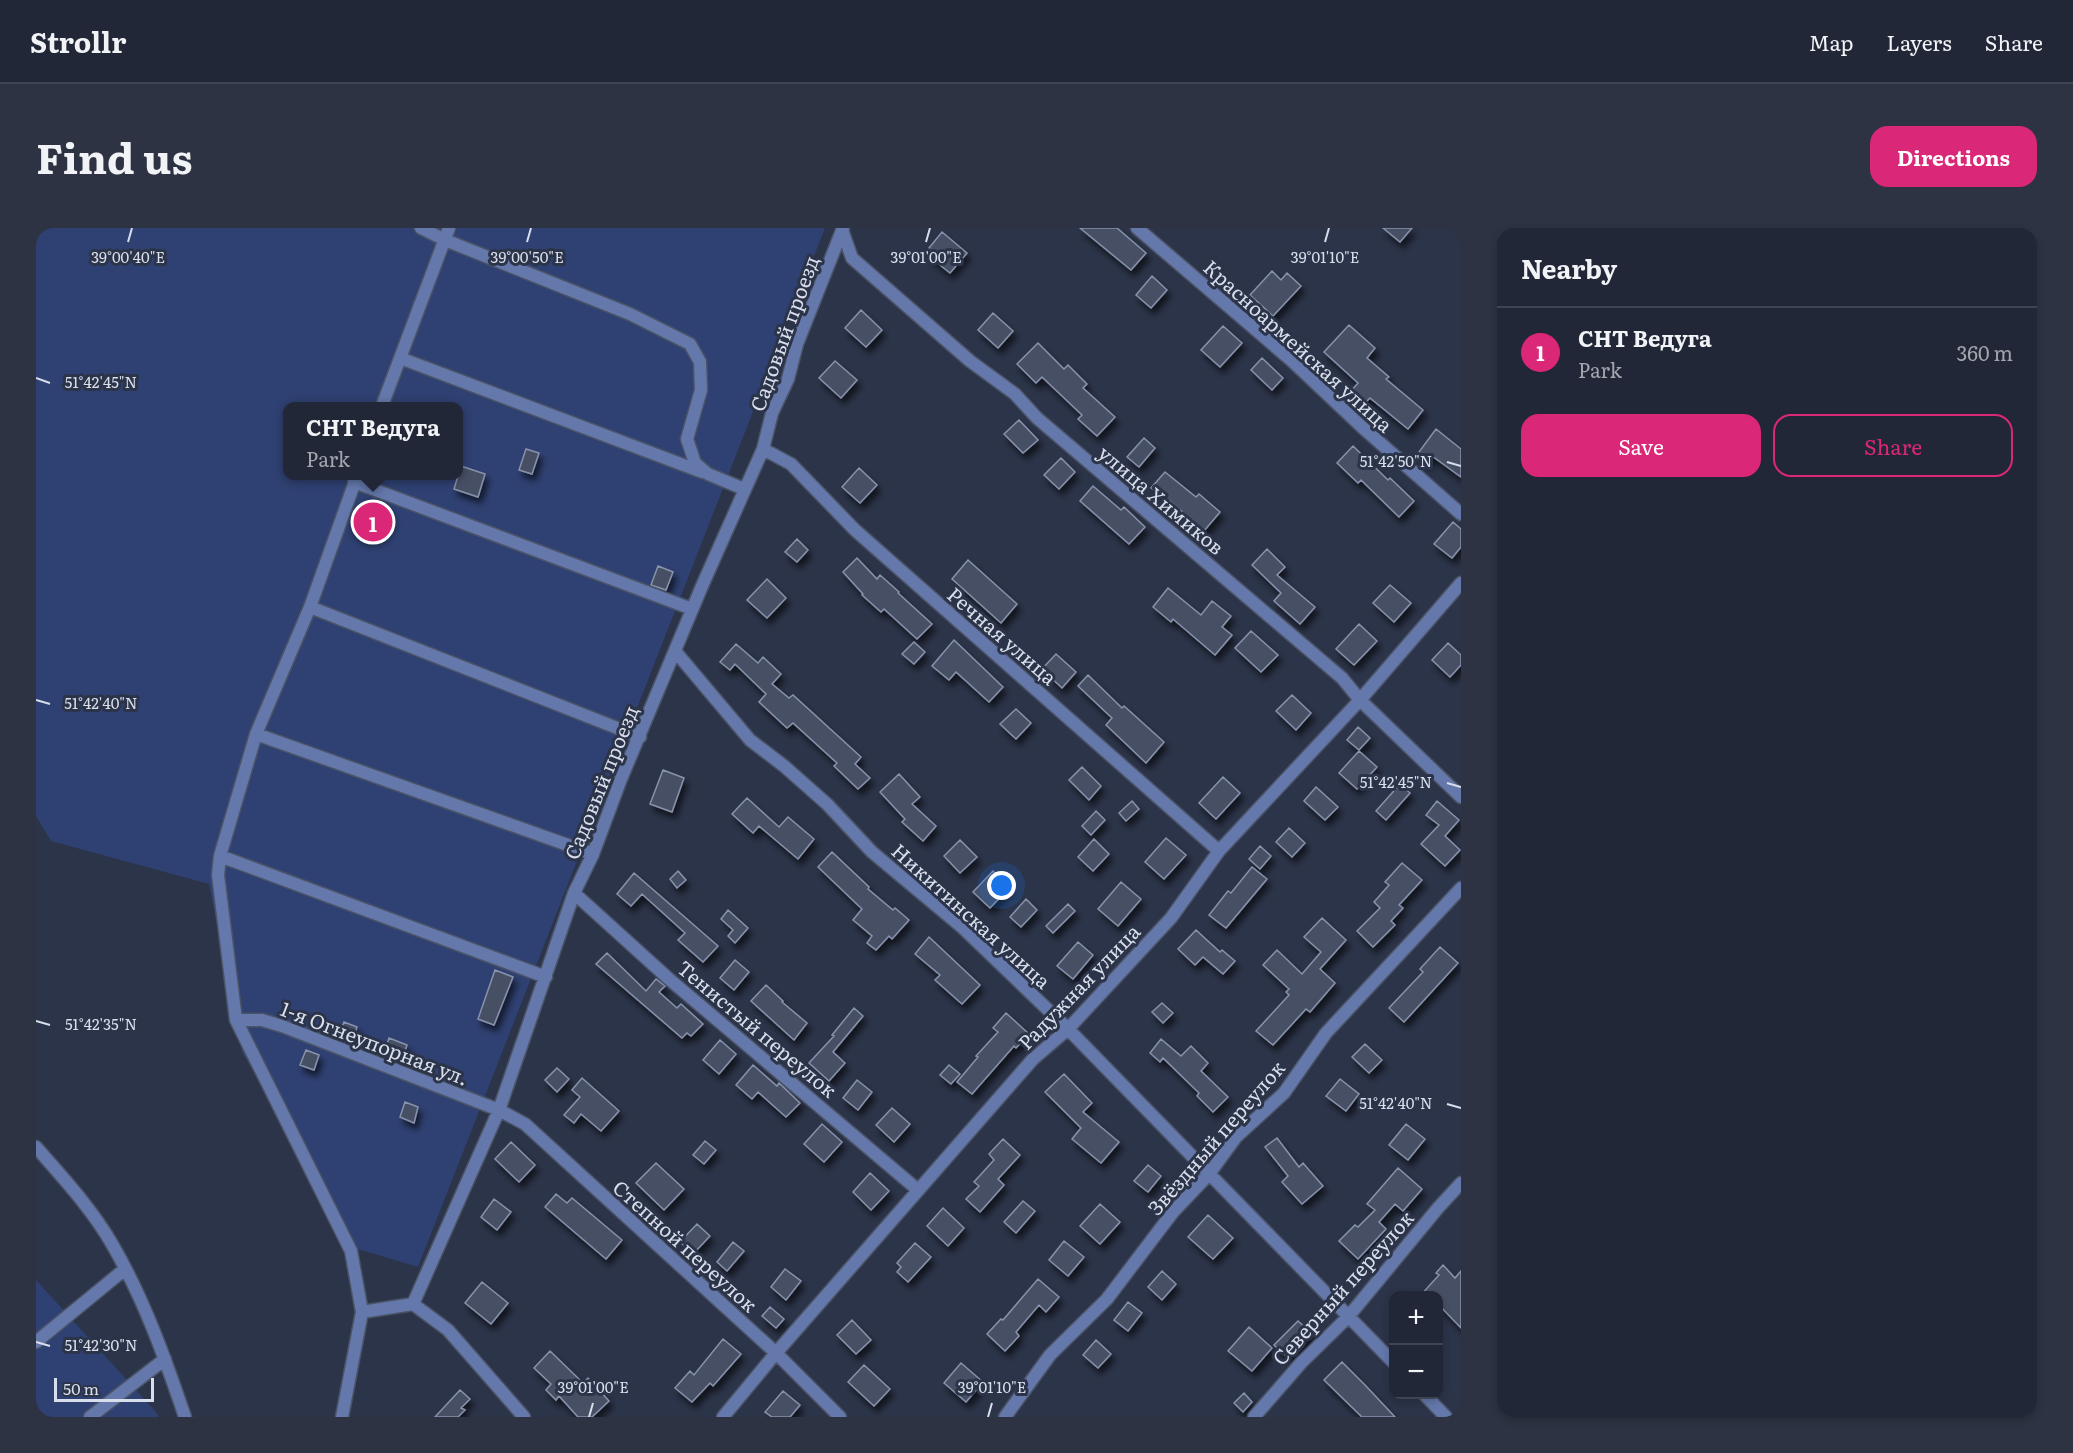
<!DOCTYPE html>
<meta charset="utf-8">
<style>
body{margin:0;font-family:Literata,serif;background:#2d3342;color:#f1f3f6}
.controls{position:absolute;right:18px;bottom:18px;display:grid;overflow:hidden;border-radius:12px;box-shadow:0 3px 9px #0003}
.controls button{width:54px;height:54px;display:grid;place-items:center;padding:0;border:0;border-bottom:2px solid #3e4452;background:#212737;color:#f1f3f6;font:30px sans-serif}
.scale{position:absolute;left:18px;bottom:15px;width:100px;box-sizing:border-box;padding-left:6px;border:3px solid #d8deeb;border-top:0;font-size:16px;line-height:21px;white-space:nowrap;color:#d8deeb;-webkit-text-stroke:4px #2c3449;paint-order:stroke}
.you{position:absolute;left:966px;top:658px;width:21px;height:21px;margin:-15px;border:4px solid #fff;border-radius:50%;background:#1a73e8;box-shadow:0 0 0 9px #1a73e833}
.badge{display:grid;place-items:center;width:39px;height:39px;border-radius:50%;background:#db2777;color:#fff;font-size:20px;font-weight:700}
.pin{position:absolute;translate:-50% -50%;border:3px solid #fff;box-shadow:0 2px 6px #0006}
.popup{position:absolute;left:247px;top:174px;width:180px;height:78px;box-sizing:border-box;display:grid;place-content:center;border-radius:12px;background:#212737;filter:drop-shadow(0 2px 4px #0005);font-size:20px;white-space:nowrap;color:#a2a5ad}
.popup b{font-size:22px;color:#f1f3f6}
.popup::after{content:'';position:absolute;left:50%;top:100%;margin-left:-12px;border:12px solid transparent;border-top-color:#212737}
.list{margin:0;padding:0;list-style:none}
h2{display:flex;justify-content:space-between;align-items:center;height:78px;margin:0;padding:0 24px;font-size:26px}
h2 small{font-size:20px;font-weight:400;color:#a2a5ad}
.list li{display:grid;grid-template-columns:39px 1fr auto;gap:18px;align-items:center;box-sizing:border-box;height:90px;padding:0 24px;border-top:2px solid #3e4452}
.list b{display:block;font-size:22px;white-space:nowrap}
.list p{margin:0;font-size:20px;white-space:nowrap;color:#a2a5ad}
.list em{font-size:20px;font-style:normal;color:#a2a5ad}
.actions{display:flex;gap:12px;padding:18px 24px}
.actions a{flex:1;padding:14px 0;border:2px solid #db2777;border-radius:18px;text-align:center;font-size:21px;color:#db2777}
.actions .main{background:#db2777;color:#fff}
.map{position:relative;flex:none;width:1425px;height:1189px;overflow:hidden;border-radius:18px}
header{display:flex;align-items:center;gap:36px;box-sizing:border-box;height:84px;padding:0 30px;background:#212737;border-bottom:2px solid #3e4452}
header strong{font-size:28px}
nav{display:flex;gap:33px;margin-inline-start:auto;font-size:21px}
.intro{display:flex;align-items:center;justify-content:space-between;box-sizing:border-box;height:144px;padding:0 36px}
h1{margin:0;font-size:42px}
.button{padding:15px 27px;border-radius:18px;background:#db2777;color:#fff;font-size:21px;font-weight:700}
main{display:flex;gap:36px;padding:0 36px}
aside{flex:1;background:#212737;border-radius:18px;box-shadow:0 3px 9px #0003}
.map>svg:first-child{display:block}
.green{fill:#2f4172;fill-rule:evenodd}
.building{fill:#464f65;stroke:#8892ab;stroke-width:1.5;filter:url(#shadow)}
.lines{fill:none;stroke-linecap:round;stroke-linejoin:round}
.street-casing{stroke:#4b5366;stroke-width:15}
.street{stroke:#6478ab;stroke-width:12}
.ticks{fill:none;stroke:#d8deeb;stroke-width:2}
.labels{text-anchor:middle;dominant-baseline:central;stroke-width:6;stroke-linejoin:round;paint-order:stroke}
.street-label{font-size:20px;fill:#d8deeb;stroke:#2c3449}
.ticks-label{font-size:15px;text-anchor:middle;fill:#d8deeb;stroke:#2c3449;stroke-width:6;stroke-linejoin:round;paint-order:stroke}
</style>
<header>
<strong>Strollr</strong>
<nav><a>Map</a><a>Layers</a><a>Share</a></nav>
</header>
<div class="intro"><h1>Find us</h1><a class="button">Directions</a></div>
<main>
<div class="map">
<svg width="1425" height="1189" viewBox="0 0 1425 1189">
<defs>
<filter id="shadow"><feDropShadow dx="3.5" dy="6" stdDeviation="3" flood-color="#0009"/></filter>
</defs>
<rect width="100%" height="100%" fill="#2c3449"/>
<path class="green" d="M0,0H789L382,1039L322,1021L206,824L173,656L15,613L0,588ZM252,178H422V248H252Z
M0,1052L119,1183L123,1189H0Z"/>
<path class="building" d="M1044,0H1081L1110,25L1095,42Z
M1347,0H1376L1364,14Z
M906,4L931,25L914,45L889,25Z
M1236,43L1245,52L1251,45L1265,58L1237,88L1214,67Z
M1116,48L1131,62L1115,80L1100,67Z
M825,82L846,102L830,119L809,100Z
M957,85L977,103L962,120L942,102Z
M1313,97L1339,120L1331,130L1353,149L1350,151L1387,182L1372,201L1334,170L1329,175L1315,163L1322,155L1288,124Z
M1187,98L1206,115L1184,139L1165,122Z
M1002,115L1028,141L1032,137L1051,156L1047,160L1079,189L1061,208L1042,191L1046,187L1006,149L1000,155L981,136Z
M1226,130L1247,150L1236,162L1215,142Z
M799,133L821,152L805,170L783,150Z
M983,192L1002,212L987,225L968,206Z
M1400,201L1425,221V249L1396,228L1390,236L1380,228Z
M1108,210L1119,220L1103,239L1091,229Z
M1317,218L1352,252L1354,250L1378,273L1363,289L1325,252L1322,255L1301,235Z
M490,221L503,225L496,246L483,242Z
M1025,230L1039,244L1023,261L1008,247Z
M425,238L449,246L442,269L418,261Z
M823,240L841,257L824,275L806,259Z
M1129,244L1160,269L1163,266L1184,284L1168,303L1134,273L1133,274L1115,260Z
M1057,258L1085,282L1088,279L1109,299L1093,316L1044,273Z
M1417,294L1425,301V319L1416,330L1398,316Z
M761,311L772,322L761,334L749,324Z
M1231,321L1249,339L1241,347L1279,379L1264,396L1238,373L1245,365L1216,337Z
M821,330L841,351L844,347L863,364L862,365L896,396L881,411L848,381L845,384L826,367L827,366L807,344Z
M932,332L981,376L965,395L916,351Z
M622,338L637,344L630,362L615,357Z
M731,351L750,370L731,390L711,372Z
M1354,357L1375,375L1358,394L1337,375Z
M1132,360L1165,387L1176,373L1195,388L1186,399L1196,407L1179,427L1137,391L1135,394L1117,379Z
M1323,396L1341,413L1318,437L1300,421Z
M1215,403L1242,427L1225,444L1199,420Z
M918,412L967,459L953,474L920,444L913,452L896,438Z
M878,414L889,424L878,436L866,426Z
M1412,415L1425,427V437L1414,449L1396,432Z
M700,416L722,435L727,429L745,446L736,456L753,470L757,467L825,529L819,536L834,550L822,561L798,538L801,535L757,495L751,500L723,474L730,466L699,436L694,442L684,434Z
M1020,426L1040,444L1026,460L1006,441Z
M1052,447L1086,480L1088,478L1128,514L1110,535L1070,497L1076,490L1042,458Z
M1256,467L1275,485L1260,502L1240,483Z
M980,481L995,495L980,511L964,496Z
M1322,499L1334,510L1323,522L1311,512Z
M1323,523L1341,539L1321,561L1303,545Z
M1046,539L1065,558L1053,572L1033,552Z
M627,542L648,550L636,584L614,576Z
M863,546L884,569L876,576L900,598L887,613L866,594L869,591L844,564Z
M1187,549L1204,565L1180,591L1163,575Z
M1364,556L1374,565L1350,592L1340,583Z
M1280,559L1302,579L1289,592L1268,573Z
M711,570L743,599L752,589L778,611L762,631L723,598L717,605L696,586Z
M1096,573L1103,581L1090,593L1083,585Z
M1401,573L1423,592L1409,608L1424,622L1409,638L1385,616L1403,597L1390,587Z
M1060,583L1069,592L1055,607L1046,598Z
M1253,600L1269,615L1256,629L1240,614Z
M1130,610L1150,627L1128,651L1109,634Z
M1058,611L1073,626L1057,643L1042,629Z
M924,612L941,629L924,645L908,628Z
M1224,618L1235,628L1224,641L1213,631Z
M796,624L833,659L832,661L857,682L859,680L873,692L856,711L853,708L840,722L831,715L836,708L817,692L826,681L782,639Z
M1366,635L1386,652L1363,677L1367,680L1355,693L1359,697L1337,719L1321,703L1344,680L1338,674L1353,657L1349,654Z
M1216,639L1231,651L1190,700L1173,687L1192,663L1195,665Z
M642,643L650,652L641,660L634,651Z
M957,643L974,659L954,680L937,664Z
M598,645L682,718L667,734L642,712L649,705L606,666L595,678L581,666Z
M1085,654L1105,671L1082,698L1062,681Z
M990,671L1001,682L985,699L974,689Z
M1032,676L1039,683L1017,705L1010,698Z
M692,682L712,700L699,715L692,708L697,702L685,691Z
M1286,690L1310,712L1284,741L1299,755L1274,784L1270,781L1237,817L1220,803L1253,767L1250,764L1253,761L1227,737L1241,722L1266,746L1285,724L1268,709Z
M1160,702L1184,724L1186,722L1199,733L1187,746L1167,729L1159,737L1142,721Z
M893,709L944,757L926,776L899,752L904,747L879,726Z
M1042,714L1057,727L1037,751L1021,738Z
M1404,719L1422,735L1368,794L1353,780L1387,744L1384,741Z
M571,725L610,763L620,751L629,758L623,764L641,780L645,776L667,796L655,808L651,805L646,810L560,736Z
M699,732L713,744L698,762L684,750Z
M459,742L477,749L458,797L442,791Z
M730,757L747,773L746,774L771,795L758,812L715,773Z
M1126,775L1137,785L1127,795L1116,784Z
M818,780L827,788L797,824L809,835L793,853L773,835L798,808L796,807Z
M970,785L993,806L980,820L978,818L936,866L921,854L942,829L940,828L962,804L957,800Z
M308,794L321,799L316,815L302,809Z
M353,810L371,817L366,833L348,826Z
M1125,811L1145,828L1155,818L1172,835L1165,843L1192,869L1177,884L1161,868L1163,865L1127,830L1124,834L1114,825Z
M684,812L700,826L683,846L667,832Z
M1329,816L1346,832L1333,845L1316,829Z
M270,822L283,827L278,842L264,837Z
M717,837L741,858L743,855L764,875L750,889L722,864L716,871L700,857Z
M913,837L924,846L915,856L904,847Z
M521,840L533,851L521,864L509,852Z
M1028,846L1056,875L1047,884L1083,914L1065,935L1036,911L1045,900L1009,864Z
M546,850L583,883L565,903L545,886L538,895L528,887L544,869L536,862Z
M1304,851L1323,866L1310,883L1290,868Z
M821,852L836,864L822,882L807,870Z
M369,874L382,879L378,895L364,889Z
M856,880L874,896L858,914L840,897Z
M786,896L806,914L788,934L768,916Z
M1370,896L1389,911L1372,932L1353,917Z
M1241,910L1263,939L1267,935L1287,958L1266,976L1246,954L1252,948L1229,919Z
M967,911L984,927L962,951L968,957L944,984L930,971L943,958L938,954L958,932L953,926Z
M669,913L680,922L668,936L657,927Z
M475,914L499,937L483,954L459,931Z
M620,935L648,961L628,982L600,955Z
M1112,937L1125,948L1112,964L1098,953Z
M1362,940L1386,961L1367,983L1359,976L1343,994L1350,1001L1322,1031L1303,1013L1319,997L1322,999L1339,982L1331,976Z
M834,945L853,963L835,982L817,964Z
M520,966L531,975L536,970L586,1012L570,1031L509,979Z
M458,971L475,984L461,1002L445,989Z
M987,973L999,983L980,1005L968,994Z
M1064,976L1084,994L1064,1016L1044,998Z
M907,980L928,1000L912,1018L891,998Z
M1172,987L1197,1010L1177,1031L1152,1009Z
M661,996L674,1008L657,1026L644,1014Z
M1028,1013L1048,1029L1032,1048L1013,1032Z
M697,1014L708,1023L691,1043L681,1034Z
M879,1015L895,1029L872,1054L861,1044L865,1039L861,1035Z
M1407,1037L1419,1050L1425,1043V1100L1402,1076V1068H1384L1403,1047L1400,1045Z
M749,1041L765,1053L750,1072L735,1059Z
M1126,1043L1140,1056L1126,1072L1112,1059Z
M1002,1051L1023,1069L1010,1084L1003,1077L980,1104L983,1108L969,1123L951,1106L965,1091L967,1092Z
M446,1054L472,1075L455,1096L429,1075Z
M1092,1074L1106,1085L1092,1103L1078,1092Z
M734,1079L748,1091L740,1100L726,1088Z
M816,1092L835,1112L820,1126L801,1107Z
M1262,1093L1276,1105L1252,1130L1238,1117Z
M1213,1099L1236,1120L1216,1143L1192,1123Z
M687,1111L705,1126L677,1158L674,1155L656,1174L639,1160L654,1143L658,1147Z
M1060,1112L1075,1126L1062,1140L1047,1127Z
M514,1123L547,1155L552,1150L573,1173L556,1189H542L523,1168L520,1172L510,1162L515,1156L498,1140Z
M1306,1134L1329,1157L1359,1189H1326L1288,1152Z
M925,1135L947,1154L930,1174L908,1155Z
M828,1137L854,1161L838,1178L812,1154Z
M424,1162L434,1171L425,1180L429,1182L422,1189H399Z
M747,1163L764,1177L754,1189H736L729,1184Z
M1208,1165L1216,1174L1207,1184L1198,1175Z"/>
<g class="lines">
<defs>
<path id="street" d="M385,0L409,12L594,86L654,116L664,134L665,162L651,211L659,235L672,246L708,261
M1101,0L1255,132L1326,199L1425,286
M806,2L816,30L934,133L979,166L1001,190L1306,450L1324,472L1425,569
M364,130L666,244
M346,178L413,0
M727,221L755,236L819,302L1183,623
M318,254L656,381
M274,379L604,509
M639,423L714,512L748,538L791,576L836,624L927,700L1032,801L1358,1135
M220,506L557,626
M184,628L510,749
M538,665L633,751L882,962
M200,792H226L246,798L463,882L489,896L740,1125L804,1189
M0,919C27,950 56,981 76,1016C108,1071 129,1130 149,1189
M377,1076L412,1102L488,1189
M326,1084L377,1076L463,882L538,665L557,626L585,551L666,358L727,221L736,185L752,151L761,116L807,0
M0,1114L89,1041
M1388,1166L1410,1189
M54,1189L129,1131
M306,1189L326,1084L315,1023L200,792L182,647L184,628L220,506L274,379L321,248
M687,1189L740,1125L997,831L1032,801L1135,690L1183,623L1324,472L1425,355
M969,1189L1014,1127L1071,1071L1137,984L1173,946L1200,909L1248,865L1290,805L1425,660
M1218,1189L1265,1135L1312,1089L1402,980L1425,955"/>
</defs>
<use href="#street" class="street-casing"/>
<use href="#street" class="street"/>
</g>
<path class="ticks" d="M92,14L96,0M491,14L495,0M890,14L894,0M1289,14L1293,0M0,150L14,155M1411,234L1425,238M0,472L14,476M1411,555L1425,559M0,793L14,797M1411,876L1425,880M0,1114L14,1118M553,1189L557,1175M952,1189L956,1175"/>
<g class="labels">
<g class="street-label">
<text transform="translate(747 105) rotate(-70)">Садовый проезд</text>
<text transform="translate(1263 117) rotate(42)">Красноармейская улица</text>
<text transform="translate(1126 271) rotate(40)">улица Химиков</text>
<text transform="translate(967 407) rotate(41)">Речная улица</text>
<text transform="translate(564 554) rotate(-68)">Садовый проезд</text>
<text transform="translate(936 687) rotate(42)">Никитинская улица</text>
<text transform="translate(1042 758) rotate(-46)">Радужная улица</text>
<text transform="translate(722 800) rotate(40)">Тенистый переулок</text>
<text transform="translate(339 814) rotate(21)">1-я Огнеупорная ул.</text>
<text transform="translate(1179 909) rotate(-49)">Звёздный переулок</text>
<text transform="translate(650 1017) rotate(42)">Степной переулок</text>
<text transform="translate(1306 1059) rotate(-48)">Северный переулок</text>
</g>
</g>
<g class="ticks-label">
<text x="92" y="35">39°00'40"E</text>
<text x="491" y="35">39°00'50"E</text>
<text x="890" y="35">39°01'00"E</text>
<text x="1289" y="35">39°01'10"E</text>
<text x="65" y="160">51°42'45"N</text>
<text x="1360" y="239">51°42'50"N</text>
<text x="65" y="481">51°42'40"N</text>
<text x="1360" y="560">51°42'45"N</text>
<text x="65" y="802">51°42'35"N</text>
<text x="1360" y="881">51°42'40"N</text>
<text x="65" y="1123">51°42'30"N</text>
<text x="557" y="1165">39°01'00"E</text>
<text x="956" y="1165">39°01'10"E</text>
</g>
</svg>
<div class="controls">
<button>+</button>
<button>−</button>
</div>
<div class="scale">50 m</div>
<div class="you"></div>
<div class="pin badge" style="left:337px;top:294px">1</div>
<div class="popup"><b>СНТ Ведуга</b>Park</div>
</div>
<aside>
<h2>Nearby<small></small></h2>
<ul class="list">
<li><span class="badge">1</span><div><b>СНТ Ведуга</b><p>Park</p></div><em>360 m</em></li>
</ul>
<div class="actions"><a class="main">Save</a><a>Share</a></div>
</aside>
</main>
